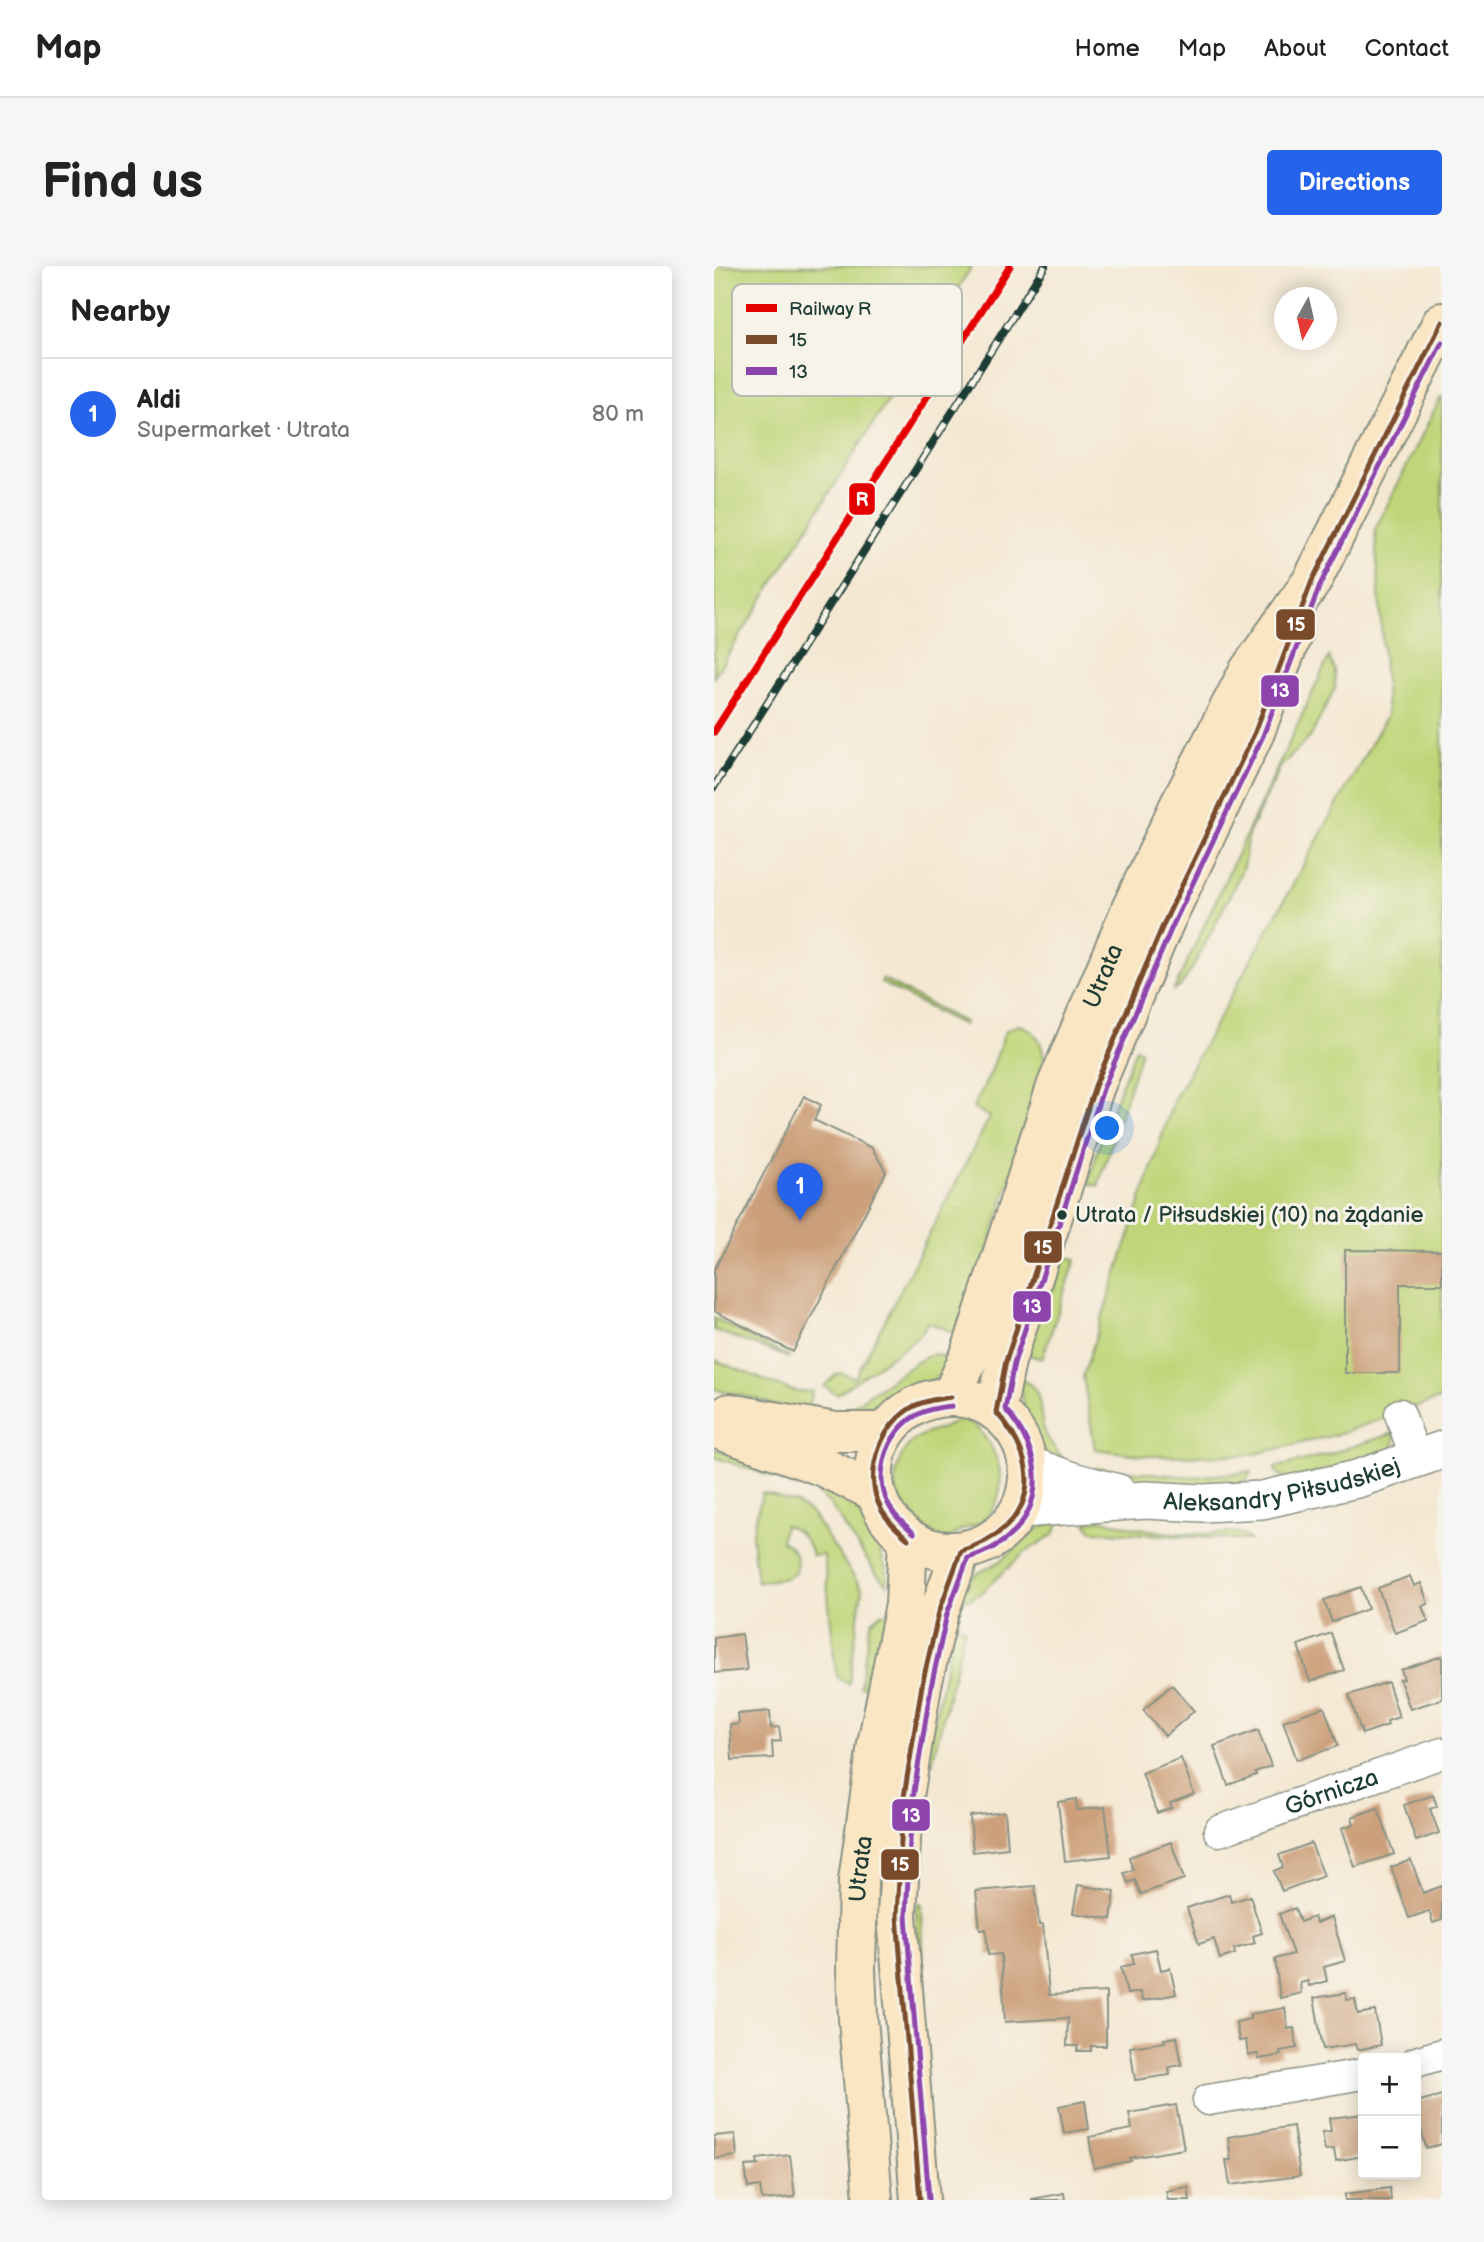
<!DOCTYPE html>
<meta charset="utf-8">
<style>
body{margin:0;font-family:"Balsamiq Sans",sans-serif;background:#f6f6f6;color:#222}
.controls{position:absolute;right:21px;bottom:21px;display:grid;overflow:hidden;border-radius:7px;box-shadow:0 4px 18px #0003}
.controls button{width:63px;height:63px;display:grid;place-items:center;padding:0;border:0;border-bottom:2px solid #e0e0e0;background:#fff;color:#222;font:35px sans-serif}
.compass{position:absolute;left:560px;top:21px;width:63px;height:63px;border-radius:50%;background:#fff;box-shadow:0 4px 18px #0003;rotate:188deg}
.you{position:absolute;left:394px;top:863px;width:24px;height:24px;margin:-18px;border:5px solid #fff;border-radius:50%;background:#1a73e8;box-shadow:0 0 0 10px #1a73e833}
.badge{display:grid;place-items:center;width:46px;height:46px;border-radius:50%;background:#2563eb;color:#fff;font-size:23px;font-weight:700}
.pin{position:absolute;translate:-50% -58px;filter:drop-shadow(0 2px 4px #0008)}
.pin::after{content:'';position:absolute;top:37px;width:24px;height:21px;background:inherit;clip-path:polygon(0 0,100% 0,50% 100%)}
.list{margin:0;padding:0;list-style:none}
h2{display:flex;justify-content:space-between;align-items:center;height:91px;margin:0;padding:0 28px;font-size:30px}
h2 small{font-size:23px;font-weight:400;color:#767676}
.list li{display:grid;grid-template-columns:46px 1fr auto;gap:21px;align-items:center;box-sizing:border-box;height:112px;padding:0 28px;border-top:2px solid #e0e0e0}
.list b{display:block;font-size:26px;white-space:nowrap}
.list p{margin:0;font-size:23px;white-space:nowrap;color:#767676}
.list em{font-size:23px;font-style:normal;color:#767676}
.map{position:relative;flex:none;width:728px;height:1934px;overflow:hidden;border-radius:7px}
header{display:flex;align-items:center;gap:42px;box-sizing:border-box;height:98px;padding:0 35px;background:#fff;border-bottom:2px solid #e0e0e0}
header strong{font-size:33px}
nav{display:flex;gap:38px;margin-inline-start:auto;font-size:24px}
.intro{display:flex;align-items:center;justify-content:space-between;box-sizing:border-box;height:168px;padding:0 42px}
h1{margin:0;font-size:49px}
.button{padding:18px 32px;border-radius:7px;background:#2563eb;color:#fff;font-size:24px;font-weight:700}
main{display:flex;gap:42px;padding:0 42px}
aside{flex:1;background:#fff;border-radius:7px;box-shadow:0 4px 18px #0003}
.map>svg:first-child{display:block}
.green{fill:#c0d579;stroke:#708956;stroke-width:2}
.building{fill:#cca07b}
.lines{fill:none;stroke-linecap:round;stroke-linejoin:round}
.minor-casing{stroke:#8a9284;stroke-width:33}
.tertiary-casing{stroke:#8a9284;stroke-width:40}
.secondary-casing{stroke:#8a9284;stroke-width:42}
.minor{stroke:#fff;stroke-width:30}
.tertiary{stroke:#fff;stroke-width:37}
.secondary{stroke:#fbe6c4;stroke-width:38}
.rail-casing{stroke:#1f3d34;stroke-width:8}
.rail{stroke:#f7f3e8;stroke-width:5;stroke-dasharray:16;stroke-linecap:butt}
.bus-1-casing{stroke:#f7f3e8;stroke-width:10}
.bus-2-casing{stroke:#f7f3e8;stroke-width:10}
.bus-1{stroke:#7a4b2a;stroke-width:5}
.bus-2{stroke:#8e44ad;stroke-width:5}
.rail-1-casing{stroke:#f7f3e8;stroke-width:12}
.rail-1{stroke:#e50000;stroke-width:7}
.bus-dot{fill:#1f3d34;stroke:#f7f3e8;stroke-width:2.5}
.labels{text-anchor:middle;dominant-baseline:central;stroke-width:6;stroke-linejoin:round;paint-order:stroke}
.bus-label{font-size:22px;fill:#1f3d34;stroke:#f7f3e8;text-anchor:start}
.street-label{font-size:24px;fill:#1f3d34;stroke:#f7f3e8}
.key{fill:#f7f3e8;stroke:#b6bcb2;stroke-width:2}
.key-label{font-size:19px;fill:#1f3d34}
.line-badge{stroke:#f7f3e8;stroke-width:2.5}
.badge-label{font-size:19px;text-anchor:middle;font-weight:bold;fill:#fff}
</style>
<header>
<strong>Map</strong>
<nav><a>Home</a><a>Map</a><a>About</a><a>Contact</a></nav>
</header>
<div class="intro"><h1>Find us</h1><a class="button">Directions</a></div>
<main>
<aside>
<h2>Nearby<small></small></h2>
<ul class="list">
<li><span class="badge">1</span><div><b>Aldi</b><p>Supermarket · Utrata</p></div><em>80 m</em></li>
</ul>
</aside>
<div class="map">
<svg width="728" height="1934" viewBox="0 0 728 1934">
<rect width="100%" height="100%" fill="#f7f3e8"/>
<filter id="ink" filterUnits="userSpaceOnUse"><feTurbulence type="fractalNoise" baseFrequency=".0143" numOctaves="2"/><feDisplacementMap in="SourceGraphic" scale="14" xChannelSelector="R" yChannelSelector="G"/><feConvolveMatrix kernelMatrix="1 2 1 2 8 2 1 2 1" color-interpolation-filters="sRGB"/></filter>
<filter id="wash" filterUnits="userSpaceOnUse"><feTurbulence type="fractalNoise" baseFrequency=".00686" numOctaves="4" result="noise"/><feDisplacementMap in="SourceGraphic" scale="28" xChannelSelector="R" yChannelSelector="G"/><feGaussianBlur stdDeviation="1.57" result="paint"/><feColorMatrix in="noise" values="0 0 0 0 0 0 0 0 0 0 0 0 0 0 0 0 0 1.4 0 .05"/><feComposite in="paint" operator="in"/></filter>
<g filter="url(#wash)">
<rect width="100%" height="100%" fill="#f4e8d3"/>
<path class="green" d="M0,0H258L0,411Z
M728,129V1132L621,1169L537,1189L434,1190L381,1183L369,1110L460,833L673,449L661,264Z
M615,391L620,404L621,422L597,470L567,500L534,569L529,601L518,625L478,703L466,721L460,724Z
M168,713L250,756L249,759L167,717Z
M305,759C326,764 330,783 331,802L247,1069L213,1056L208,1067L198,1076L123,1128L110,1120C125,1106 121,1104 141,1112L276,851L259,842L277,806L290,768L294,763Z
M422,782L427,785L384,920L374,917L389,866Z
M351,991L362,993L328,1093L312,1088C321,1054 342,1025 351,991Z
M0,1052L76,1092L0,1064Z
M219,1088L239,1093L220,1114L190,1128L160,1147L115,1156L204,1095Z
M0,1094L76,1124L85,1126L99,1125L90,1151L43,1133L0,1123Z
M307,1114C333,1122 322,1146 331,1166C335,1177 344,1185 350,1195C343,1192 333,1190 329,1185C318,1171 304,1131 307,1114Z
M246,1150C260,1155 270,1169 277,1181C291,1205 291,1239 266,1256C260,1261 252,1261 245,1265C241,1267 236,1272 232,1275C216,1267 195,1252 186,1236C176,1215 184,1184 203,1172C216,1163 237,1164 246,1150Z
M681,1167L680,1179L676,1187L575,1214L564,1208L560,1202L615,1188Z
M0,1183L74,1206L71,1215L0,1191Z
M381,1202L479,1211L537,1206L533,1214C500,1230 413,1214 377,1205Z
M99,1214L133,1230L143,1243L165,1282L173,1307V1319L161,1306L116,1238L99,1222Z
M48,1227L81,1237L98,1248L148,1323L135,1418L124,1412L122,1406L110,1289L98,1290C94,1273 86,1265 70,1259L67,1275C80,1281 85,1292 81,1307L72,1312L43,1316L38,1270Z
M386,1253C421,1263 458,1269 495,1268C509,1268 525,1262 536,1274L378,1265L372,1257Z
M346,1254L340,1268L310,1287L267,1327L255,1333L243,1334L259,1310L287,1295L323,1263Z
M168,1347L175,1349L151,1421H146L155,1364L158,1355Z
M240,1359L251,1362L218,1497L213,1492Z
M205,1637H208L209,1691H206V1695H209L212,1734L207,1731L205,1725L202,1644Z"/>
<g id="blocks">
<path class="building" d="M90,830L107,839L100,854L158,882L172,906L79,1086L0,1045V1004Z
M631,984L728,985V1018H686V1107H631Z
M696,1310L700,1320L707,1317L714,1338L708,1340L714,1355L681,1367L664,1322Z
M647,1321L654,1343L618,1356L610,1334Z
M617,1367L630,1404L596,1416L584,1379Z
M28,1368L33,1404L0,1407V1372Z
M728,1390V1433L696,1443L686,1414L690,1413L687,1404Z
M674,1416L685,1451L673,1455L674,1459L648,1468L635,1429Z
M458,1419L480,1445L451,1470L429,1444Z
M610,1441L624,1480L583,1494L569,1455Z
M56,1445L57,1462L65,1461L67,1475L58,1476L59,1492L18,1494L16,1459L25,1458L24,1448Z
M544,1464L557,1500L541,1506L542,1509L514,1519L500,1480Z
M467,1492L480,1528L456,1537L458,1542L443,1547L428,1507Z
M719,1529L723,1540L716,1543L725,1567L702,1575L690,1539Z
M362,1533L363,1544L391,1541L397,1590L351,1595L344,1536Z
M664,1542L680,1588L641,1601L628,1562L640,1558L638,1551Z
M291,1546L294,1582L259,1586L256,1550Z
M457,1576L470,1613L427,1628L421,1614L414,1617L410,1607L419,1604L415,1591Z
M597,1577L610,1610L568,1625L560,1605L569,1601L565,1589Z
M697,1594L709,1627L728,1620V1654L719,1657L715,1645L695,1652L677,1601Z
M364,1619L401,1625L397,1653L359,1647Z
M321,1620L325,1659H329L335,1729L392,1726V1780H377V1785H363L364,1780H353L354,1752L291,1756L287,1688L274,1689L272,1663L266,1664L262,1625Z
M515,1628L517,1636L536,1630L548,1667L539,1670L541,1677L520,1683L521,1688L506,1693L500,1673L485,1678L473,1642Z
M581,1642L586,1656L600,1651L602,1657L618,1651L631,1695L610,1701L613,1715L595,1720L594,1715L586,1717L587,1727L566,1732L561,1693L579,1688L565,1648Z
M442,1683L447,1704L456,1702L462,1728L428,1735L426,1726L413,1728L407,1701L420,1698L418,1688Z
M632,1727L633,1734L641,1733L644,1748L661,1745L667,1779L643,1784L641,1778L609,1783L600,1732Z
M571,1742L574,1763L580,1762L583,1782L566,1785L567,1789L545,1793L544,1788L534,1789L532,1774L525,1775L522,1756L536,1753V1748Z
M463,1771L468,1799L455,1801L456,1809L421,1814L416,1781L451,1776L450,1773Z
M728,1829V1878L712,1882L702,1844V1836Z
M371,1835L375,1863L350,1867L345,1840Z
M462,1839L470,1883L416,1892L417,1895L380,1902L375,1871L418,1863L415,1847Z
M649,1848V1890L622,1895L620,1883L611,1884L608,1866L617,1865L615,1852Z
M579,1860L586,1910L516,1919L512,1894H517L514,1871Z
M21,1868L23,1890L0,1893V1870Z
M76,1889L81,1931L48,1934L46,1920L34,1922L31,1900L44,1899L43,1893Z
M474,1921L476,1934H454L452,1925Z
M676,1922L677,1934H631V1928Z
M350,1927L351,1934H318V1933Z"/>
</g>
</g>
<g filter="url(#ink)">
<use href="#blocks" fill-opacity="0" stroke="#8a9284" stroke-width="2"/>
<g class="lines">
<defs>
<g id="minor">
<path d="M686,1148L702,1193"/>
<path id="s1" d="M505,1565L728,1487"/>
<path d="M702,1796L728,1788"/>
<path d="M494,1834L649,1808"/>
</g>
<g id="tertiary">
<path d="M314,1199L358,1215L404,1227"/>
<path id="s2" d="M306,1243L432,1234L489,1237L548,1234L643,1213L728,1184"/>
</g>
<g id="secondary">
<circle cx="237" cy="1208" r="77"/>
<path id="s3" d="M237,1131L256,1089L342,821L417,643L464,542L534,406L598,315L728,56"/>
<path d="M282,1146L292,1095L381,820L450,657L541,466L579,366"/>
<path d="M15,1147L121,1166H172"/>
<path d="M0,1162L107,1200L162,1226"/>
<path id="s4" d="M159,1934L144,1753L142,1703L144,1615L163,1478L191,1339L194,1273"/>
<path d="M206,1934L183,1650L189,1537L208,1419L225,1346L247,1285"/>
</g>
</defs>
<use href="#minor" class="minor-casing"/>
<use href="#tertiary" class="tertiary-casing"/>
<use href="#secondary" class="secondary-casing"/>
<use href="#minor" class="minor"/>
<use href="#tertiary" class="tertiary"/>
<use href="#secondary" class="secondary"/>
<defs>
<path id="rail" d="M0,521L331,0"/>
</defs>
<use href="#rail" class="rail-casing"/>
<use href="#rail" class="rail"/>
<defs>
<path id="bus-1" d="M194,1273C184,1264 175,1257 168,1245C149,1211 164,1164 195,1143C207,1135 223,1133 237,1131
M206,1934L183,1650L189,1537L208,1419L225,1346L247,1285C322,1262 332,1202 282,1146L292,1095L381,820L450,657L541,466L598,315L728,56"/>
<path id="bus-2" d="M200,1267C191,1259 183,1253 177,1243C158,1213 171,1168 201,1150C212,1143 226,1141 238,1140
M215,1933L192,1650L198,1538L217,1421L233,1348L254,1292C329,1270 341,1199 291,1143L300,1097L389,823L458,661L549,470L606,319L728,76"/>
</defs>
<use href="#bus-1" class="bus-1-casing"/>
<use href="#bus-2" class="bus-2-casing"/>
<use href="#bus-1" class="bus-1"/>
<use href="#bus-2" class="bus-2"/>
<defs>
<path id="rail-1" d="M0,466L296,0"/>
</defs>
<use href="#rail-1" class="rail-1-casing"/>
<use href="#rail-1" class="rail-1"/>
</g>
</g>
<circle class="bus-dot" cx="348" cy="949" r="6"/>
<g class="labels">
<g class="bus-label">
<text x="361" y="949">Utrata / Piłsudskiej (10) na żądanie</text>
</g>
<g class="street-label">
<text stroke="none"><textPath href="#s3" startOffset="448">Utrata</textPath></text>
<text stroke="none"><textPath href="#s2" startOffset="264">Aleksandry Piłsudskiej</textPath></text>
<text stroke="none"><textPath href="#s1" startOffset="119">Górnicza</textPath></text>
<text stroke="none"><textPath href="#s4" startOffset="332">Utrata</textPath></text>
</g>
</g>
<rect x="18" y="18" width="230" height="112" rx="10" class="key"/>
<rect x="32" y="38" width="31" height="8" fill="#e50000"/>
<rect x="32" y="69" width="31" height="9" fill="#7a4b2a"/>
<rect x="32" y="101" width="31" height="8" fill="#8e44ad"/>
<g class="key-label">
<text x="75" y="49">Railway R</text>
<text x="75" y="80">15</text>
<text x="75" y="112">13</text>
</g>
<g class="line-badge">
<rect x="134" y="216" width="28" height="34" rx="7" fill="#e50000"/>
<rect x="561" y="342" width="41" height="33" rx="7" fill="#7a4b2a"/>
<rect x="546" y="408" width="40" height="34" rx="7" fill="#8e44ad"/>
<rect x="309" y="964" width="40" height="34" rx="7" fill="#7a4b2a"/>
<rect x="298" y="1024" width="40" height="33" rx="7" fill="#8e44ad"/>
<rect x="177" y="1532" width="40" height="34" rx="7" fill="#8e44ad"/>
<rect x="166" y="1582" width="40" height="33" rx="7" fill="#7a4b2a"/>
</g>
<g class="badge-label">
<text x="148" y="240">R</text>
<text x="582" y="365">15</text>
<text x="566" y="431">13</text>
<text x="329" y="988">15</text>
<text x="318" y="1047">13</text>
<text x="197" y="1556">13</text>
<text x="186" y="1605">15</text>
</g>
</svg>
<div class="controls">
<button>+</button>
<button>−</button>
</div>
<svg class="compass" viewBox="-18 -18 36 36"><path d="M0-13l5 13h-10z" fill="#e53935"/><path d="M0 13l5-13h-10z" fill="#767676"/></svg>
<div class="you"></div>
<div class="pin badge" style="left:86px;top:955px">1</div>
</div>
</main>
